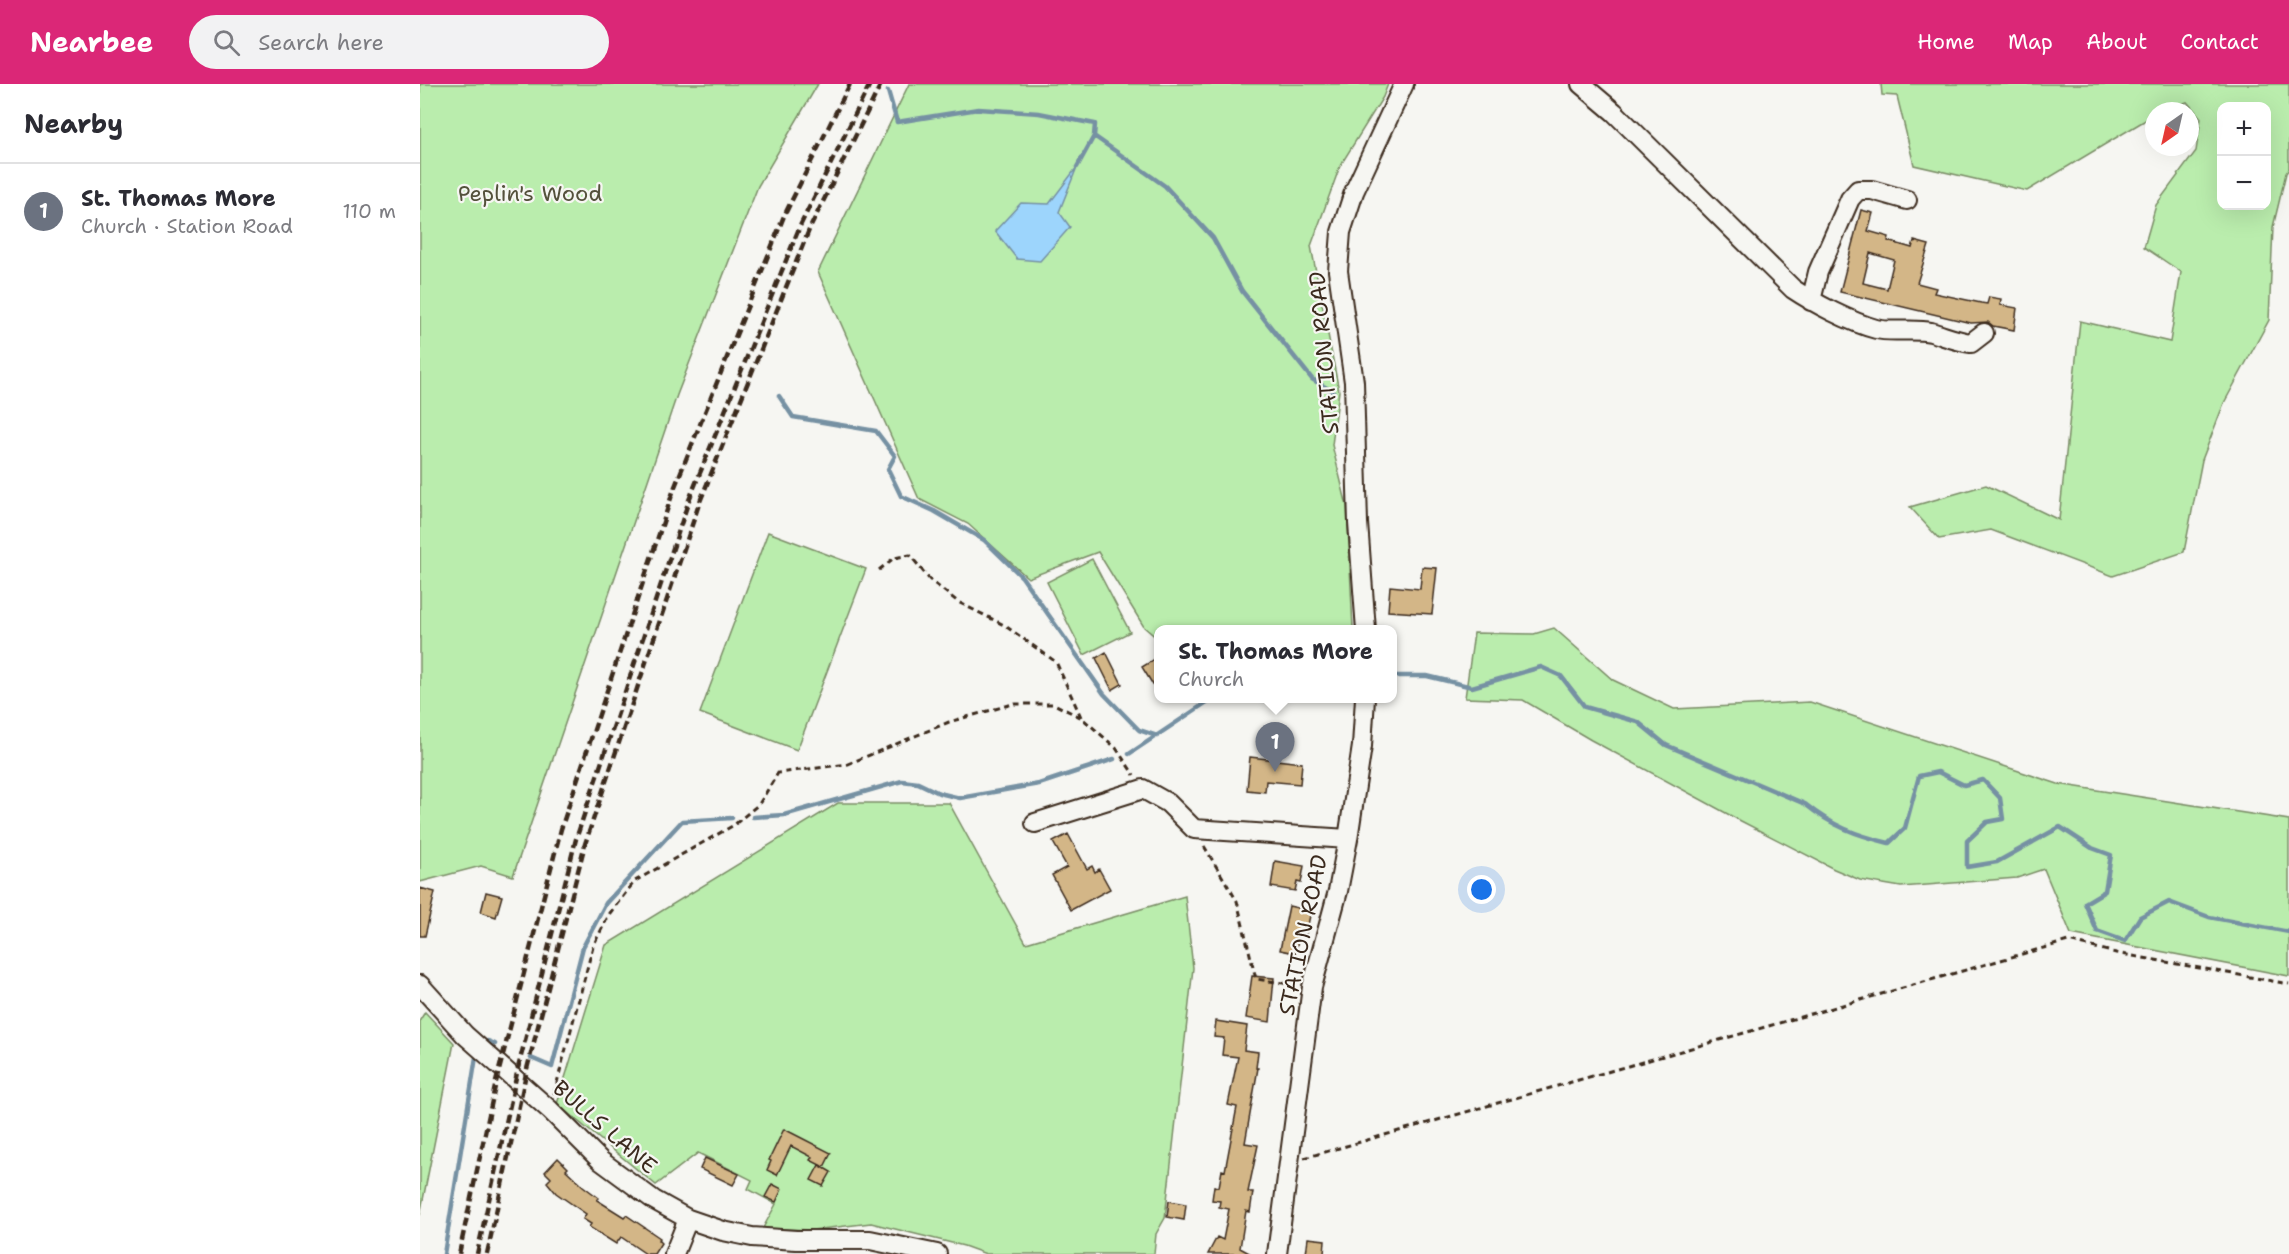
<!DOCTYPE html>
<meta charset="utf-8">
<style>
body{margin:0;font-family:"Shantell Sans",sans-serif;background:#f2f2f3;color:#2b2b33}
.controls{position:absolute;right:18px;top:18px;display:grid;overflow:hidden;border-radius:12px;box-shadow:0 6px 24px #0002}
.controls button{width:54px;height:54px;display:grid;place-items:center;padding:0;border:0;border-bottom:2px solid #e1e1e2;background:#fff;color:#2b2b33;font:30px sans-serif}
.compass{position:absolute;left:1725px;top:18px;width:54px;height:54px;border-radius:50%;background:#fff;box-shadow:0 6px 24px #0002;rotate:214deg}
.you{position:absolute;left:1062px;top:806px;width:21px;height:21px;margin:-15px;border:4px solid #fff;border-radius:50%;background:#1a73e8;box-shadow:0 0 0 9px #1a73e833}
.badge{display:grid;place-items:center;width:39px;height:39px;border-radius:50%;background:#db2777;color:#fff;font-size:20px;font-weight:700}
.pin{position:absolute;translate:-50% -50px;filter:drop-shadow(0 2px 3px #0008)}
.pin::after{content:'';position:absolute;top:32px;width:21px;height:18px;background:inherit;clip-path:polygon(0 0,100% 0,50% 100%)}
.popup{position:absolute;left:734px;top:541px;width:243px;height:78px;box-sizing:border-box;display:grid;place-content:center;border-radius:12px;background:#fff;filter:drop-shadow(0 2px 4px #0005);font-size:20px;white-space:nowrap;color:#7c7c81}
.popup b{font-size:22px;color:#2b2b33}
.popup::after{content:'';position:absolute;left:50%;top:100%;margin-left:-12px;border:12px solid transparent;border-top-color:#fff}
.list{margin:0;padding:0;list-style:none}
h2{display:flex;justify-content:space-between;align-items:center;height:78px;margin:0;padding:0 24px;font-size:26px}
h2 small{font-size:20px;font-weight:400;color:#7c7c81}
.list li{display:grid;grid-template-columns:39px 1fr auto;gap:18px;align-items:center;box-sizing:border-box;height:96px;padding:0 24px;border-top:2px solid #e1e1e2}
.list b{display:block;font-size:22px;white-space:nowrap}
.list p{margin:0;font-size:20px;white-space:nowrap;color:#7c7c81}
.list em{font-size:20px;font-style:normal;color:#7c7c81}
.icon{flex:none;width:33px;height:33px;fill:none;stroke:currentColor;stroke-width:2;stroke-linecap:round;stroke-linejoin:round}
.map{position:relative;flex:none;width:1869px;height:1170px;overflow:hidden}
header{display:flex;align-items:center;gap:36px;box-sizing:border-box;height:84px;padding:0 30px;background:#db2777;color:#fff}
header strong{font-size:28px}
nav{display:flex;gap:33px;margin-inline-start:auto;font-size:21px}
.search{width:420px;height:54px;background:#f2f2f3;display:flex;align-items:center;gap:15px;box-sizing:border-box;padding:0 21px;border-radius:33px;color:#7c7c81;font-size:22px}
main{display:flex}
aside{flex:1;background:#fff}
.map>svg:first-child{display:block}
.green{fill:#baedad;stroke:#7a8c66;stroke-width:1.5;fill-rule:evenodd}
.water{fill:#9dd5fc;stroke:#7691a3;stroke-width:1.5}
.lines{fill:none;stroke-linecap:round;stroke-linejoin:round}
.stream{stroke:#7691a3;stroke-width:4.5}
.building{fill:#d3b687;stroke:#3b2a1e;stroke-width:1.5;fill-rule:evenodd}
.minor-casing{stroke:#3b2a1e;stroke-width:22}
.path{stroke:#3b2a1e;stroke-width:3;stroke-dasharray:6 4.5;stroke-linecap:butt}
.minor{stroke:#f6f6f2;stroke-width:18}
.rail{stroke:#3b2a1e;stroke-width:4.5;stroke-dasharray:9 4.5;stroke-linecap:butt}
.labels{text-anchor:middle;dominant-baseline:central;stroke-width:4.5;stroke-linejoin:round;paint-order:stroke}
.park-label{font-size:22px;fill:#54513b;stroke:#f6f6f2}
.street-label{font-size:22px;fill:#3b2a1e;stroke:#f6f6f2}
</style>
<header>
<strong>Nearbee</strong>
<div class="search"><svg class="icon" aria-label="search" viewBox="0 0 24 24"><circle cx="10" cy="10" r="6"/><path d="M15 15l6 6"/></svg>Search here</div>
<nav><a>Home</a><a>Map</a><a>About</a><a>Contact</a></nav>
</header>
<main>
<aside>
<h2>Nearby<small></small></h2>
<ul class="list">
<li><span class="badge" style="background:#6b7280">1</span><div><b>St. Thomas More</b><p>Church · Station Road</p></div><em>110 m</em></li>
</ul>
</aside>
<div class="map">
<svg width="1869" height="1170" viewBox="0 0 1869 1170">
<rect width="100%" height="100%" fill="#f6f6f2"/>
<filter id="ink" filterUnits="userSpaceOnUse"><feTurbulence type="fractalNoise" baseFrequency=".0167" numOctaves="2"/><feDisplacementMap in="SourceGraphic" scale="12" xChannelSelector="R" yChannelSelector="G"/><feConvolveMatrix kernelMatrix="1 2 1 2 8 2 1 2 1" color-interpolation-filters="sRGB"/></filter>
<g filter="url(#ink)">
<path class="green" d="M0,0H398L338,102L257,311L93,792L61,782L0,798Z
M489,0H968L963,13L920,82L891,162L919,307L912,361L927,422L933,545L738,546V555L724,543L678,468L608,494L548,440L499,415L398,188Z
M1461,0H1869V85L1866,89L1853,143L1849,236L1804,319L1782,376L1764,468L1693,492L1571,446L1519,455L1490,423L1566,401L1639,436L1660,237L1750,258L1761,188L1724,163L1736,121L1776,67L1781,34L1767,18L1744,27H1734V31L1607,107L1494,81L1477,12L1462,11ZM1802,22H1846V122H1802Z
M348,448L446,485L377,666L280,629Z
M672,475L710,548L664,571L627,498Z
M1134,544L1193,596L1254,625L1390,618L1638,700L1869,736V892L1651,850L1624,785L1597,794L1481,803L1440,796L1414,785L1317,735L1171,656L1103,616L1045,614L1054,549L1114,550Z
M418,719H529L606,859L765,812L773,884L745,1134L736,1150L734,1170H566L544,1162L451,1139L392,1146L343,1144L356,1120L328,1105L332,1096L278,1069L236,1101L137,1020L186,861Z
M5,928L34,959L0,1131V936Z"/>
<path class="water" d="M657,83L639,128L650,143L620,177L597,175L575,147L601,119L629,120Z"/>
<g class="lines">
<path class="stream" d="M468,7L477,38L558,25L619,29L675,40L674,52L657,83
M674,52L745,102L793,154L822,207L892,295L913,308
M359,312L373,333L456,347L475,372L468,385L481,412L514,427L564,456L602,493L684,610L719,646L737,652
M972,592H1007L1052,603L1121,583L1141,592L1165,623L1218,638L1246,661L1385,720C1412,742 1436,751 1469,759L1485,744L1499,692L1518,688L1544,701L1563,696L1580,714L1583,735L1567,738L1547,757V783L1577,778L1640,743L1672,764L1691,771L1685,807L1665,819L1677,847L1705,857L1720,833L1749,818L1789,833L1869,848
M709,670L793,614
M333,733L364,731L482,697L498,699L519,709L540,714L619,700L694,675
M68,957L75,960
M111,974L132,983L163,863L186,819L262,737L312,734
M24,1170L56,973"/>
</g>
<path class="building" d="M1441,126L1453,129L1448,147L1469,153L1468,157L1492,164L1494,157L1509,161L1497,199L1516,204L1514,209L1561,219L1567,220L1569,213L1581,215L1580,221L1597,224L1594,246L1573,242L1568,238L1551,239L1420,208ZM1450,169L1474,176L1467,205L1443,199Z
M1002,483L1017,484L1012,530L968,527L970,502L1000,505Z
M686,568L702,600L692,606L676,574Z
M738,573V609L722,583Z
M830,673L882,679L880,700L846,697L845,708L827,706Z
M648,750L667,785L672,782L675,788L679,785L690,805L651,826L632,791L647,783L633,758Z
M855,777L884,782L881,799L877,798L875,807L851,803Z
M0,804L15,808L5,852H0Z
M66,808L82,812L76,833L61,828Z
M869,822L891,827L886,850L880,849L875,869L860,866Z
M832,892L854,894L850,938L826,934Z
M796,937L827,942L824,966L838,968L836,984H838L825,1059L838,1061L828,1108H833L830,1128L826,1127L820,1164L831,1170H788L797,1153L803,1156L809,1125L799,1123L800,1117L792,1116L794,1102L799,1103L802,1086L805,1087L817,1023L808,1021L818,973L802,971L804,954L794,953Z
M364,1045L411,1069L404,1083L390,1076L392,1073L371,1062L357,1091L347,1086L351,1077L349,1076Z
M138,1074L148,1084L146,1086L163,1102L179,1114L177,1116L204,1133L206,1131L240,1154L238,1156L241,1159L234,1170H226L201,1153L196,1160L169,1143L171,1140L163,1135L166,1130L136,1109L127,1098L131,1094L125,1088Z
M285,1074L319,1090L313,1101L280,1085Z
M399,1081L411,1088L403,1102L391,1096Z
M352,1100L362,1105L356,1118L345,1113Z
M749,1117L766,1120L764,1136L747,1133Z
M888,1154L905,1156L904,1170H886Z"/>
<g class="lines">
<defs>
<path id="minor" d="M1161,0L1194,28L1373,205C1394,219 1430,238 1456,245C1472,249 1493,244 1511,248C1525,252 1536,257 1551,259L1564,249
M1391,217L1398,188L1430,115L1438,106H1452L1487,116
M946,546L938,439L934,298L918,187L921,148L934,108L984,0
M615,739L723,705L748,719L774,745L928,755
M0,901L45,951L130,1026L181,1077L234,1116L268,1135L303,1147L332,1153L376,1156H450L517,1170
M254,1170L268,1135
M857,1170L892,903L918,807L928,755L942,662L945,614"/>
</defs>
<use href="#minor" class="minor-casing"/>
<path class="path" d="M459,486L474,474L490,471L510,496L538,518L584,541L636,578L661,633
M784,762L817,817L836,895L877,901
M134,1010L173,862L190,829L215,797L314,741L339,720L358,689L428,680L529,638L593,620H634L662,634L696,664L714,691
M884,1074L1648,857L1696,869L1869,900"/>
<use href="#minor" class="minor"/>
<path class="rail" d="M39,1170L76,998L141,745L254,405L364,132L430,0
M57,1170L99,980L156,755L269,416L380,142L450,0
M67,1170L107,985L165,760L279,420L389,146L461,0"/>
</g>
</g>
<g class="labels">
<g class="park-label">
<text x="110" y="109">Peplin's Wood</text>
</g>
<g class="street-label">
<text transform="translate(904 269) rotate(-95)">STATION ROAD</text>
<text transform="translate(883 851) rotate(-78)">STATION ROAD</text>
<text transform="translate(185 1043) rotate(41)">BULLS LANE</text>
</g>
</g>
</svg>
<div class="controls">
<button>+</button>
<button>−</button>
</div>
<svg class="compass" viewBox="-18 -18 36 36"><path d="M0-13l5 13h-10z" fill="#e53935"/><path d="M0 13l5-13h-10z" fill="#7c7c81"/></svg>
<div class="you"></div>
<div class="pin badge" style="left:855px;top:688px;background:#6b7280">1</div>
<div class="popup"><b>St. Thomas More</b>Church</div>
</div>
</main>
